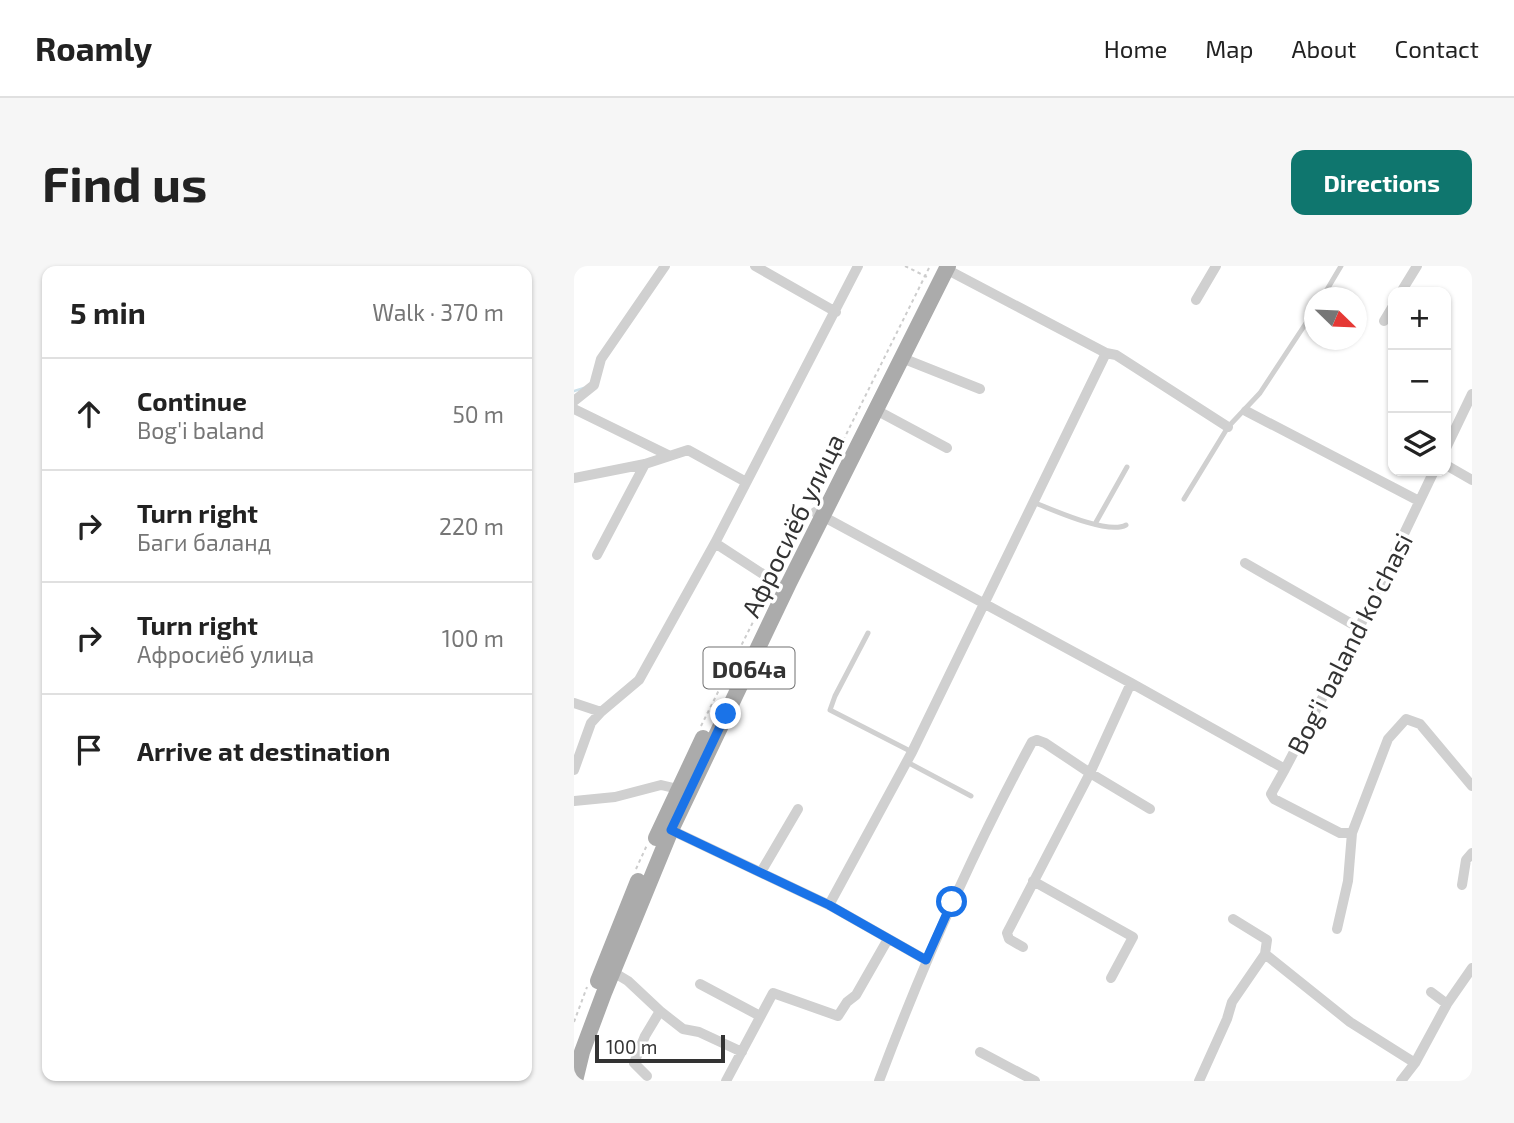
<!DOCTYPE html>
<meta charset="utf-8">
<style>
body{margin:0;font-family:"Exo 2",sans-serif;background:#f6f6f6;color:#222}
.controls{position:absolute;right:21px;top:21px;display:grid;overflow:hidden;border-radius:14px;box-shadow:0 2px 5px #0004}
.controls button{width:63px;height:63px;display:grid;place-items:center;padding:0;border:0;border-bottom:2px solid #e0e0e0;background:#fff;color:#222;font:35px sans-serif}
.compass{position:absolute;left:730px;top:21px;width:63px;height:63px;border-radius:50%;background:#fff;box-shadow:0 2px 5px #0004;rotate:113deg}
.scale{position:absolute;left:21px;bottom:18px;width:130px;box-sizing:border-box;padding-left:7px;border:4px solid #333;border-top:0;font-size:19px;line-height:24px;white-space:nowrap;color:#333;-webkit-text-stroke:5px #fff;paint-order:stroke}
.stop{position:absolute;width:21px;height:21px;margin:-16px;border:5px solid #1a73e8;border-radius:50%;background:#fff}
.stop.end{background:#1a73e8;border-color:#fff;box-shadow:0 2px 7px #0008}
.list{margin:0;padding:0;list-style:none}
h2{display:flex;justify-content:space-between;align-items:center;height:91px;margin:0;padding:0 28px;font-size:30px}
h2 small{font-size:23px;font-weight:400;color:#767676}
.list li{display:grid;grid-template-columns:46px 1fr auto;gap:21px;align-items:center;box-sizing:border-box;height:112px;padding:0 28px;border-top:2px solid #e0e0e0}
.list b{display:block;font-size:26px;white-space:nowrap}
.list p{margin:0;font-size:23px;white-space:nowrap;color:#767676}
.list em{font-size:23px;font-style:normal;color:#767676}
.icon{flex:none;width:38px;height:38px;fill:none;stroke:currentColor;stroke-width:2;stroke-linecap:round;stroke-linejoin:round}
.map{position:relative;flex:none;width:898px;height:815px;overflow:hidden;border-radius:14px}
header{display:flex;align-items:center;gap:42px;box-sizing:border-box;height:98px;padding:0 35px;background:#fff;border-bottom:2px solid #e0e0e0}
header strong{font-size:33px}
nav{display:flex;gap:38px;margin-inline-start:auto;font-size:24px}
.intro{display:flex;align-items:center;justify-content:space-between;box-sizing:border-box;height:168px;padding:0 42px}
h1{margin:0;font-size:49px}
.button{padding:18px 32px;border-radius:14px;background:#0f766e;color:#fff;font-size:24px;font-weight:700}
main{display:flex;gap:42px;padding:0 42px}
aside{flex:1;background:#fff;border-radius:14px;box-shadow:0 2px 5px #0004}
.map>svg:first-child{display:block}
.lines{fill:none;stroke-linecap:round;stroke-linejoin:round}
.stream{stroke:#cce1eb;stroke-width:2.5}
.path{stroke:#cdcdcd;stroke-width:2;stroke-dasharray:3.5 3.5;stroke-linecap:butt}
.service{stroke:#d0d0d0;stroke-width:5}
.minor{stroke:#d0d0d0;stroke-width:10}
.primary{stroke:#ababab;stroke-width:16}
.route{stroke:#1a73e8;stroke-width:9}
.labels{text-anchor:middle;dominant-baseline:central;stroke-width:7;stroke-linejoin:round;paint-order:stroke}
.shield{fill:#fff;stroke:#707070;stroke-width:2}
.shield-label{font-size:24px;font-weight:bold;fill:#333}
.street-label{font-size:26px;fill:#333;stroke:#fff}
</style>
<header>
<strong>Roamly</strong>
<nav><a>Home</a><a>Map</a><a>About</a><a>Contact</a></nav>
</header>
<div class="intro"><h1>Find us</h1><a class="button">Directions</a></div>
<main>
<aside>
<h2>5 min<small>Walk · 370 m</small></h2>
<ul class="list">
<li><svg class="icon" aria-label="ahead" viewBox="0 0 24 24"><path d="M12 20V5M6 11l6-6 6 6"/></svg><div><b>Continue</b><p>Bog'i baland</p></div><em>50 m</em></li>
<li><svg class="icon" aria-label="right" viewBox="0 0 24 24"><path d="M7 20v-9h11M14 6l5 5-5 5"/></svg><div><b>Turn right</b><p>Баги баланд</p></div><em>220 m</em></li>
<li><svg class="icon" aria-label="right" viewBox="0 0 24 24"><path d="M7 20v-9h11M14 6l5 5-5 5"/></svg><div><b>Turn right</b><p>Афросиёб улица</p></div><em>100 m</em></li>
<li><svg class="icon" aria-label="arrive" viewBox="0 0 24 24"><path d="M6 21V4h12l-3 4 3 4H6"/></svg><div><b>Arrive at destination</b></div></li>
</ul>
</aside>
<div class="map">
<svg width="898" height="815" viewBox="0 0 898 815">
<rect width="100%" height="100%" fill="#fff"/>
<g class="lines">
<path class="stream" d="M0,125L10,122"/>
<path class="path" d="M331,0L355,12
M238,237L356,0
M204,306L233,249
M127,460L195,324
M62,603L73,579
M0,756L13,721"/>
<path class="service" d="M748,32L767,0
M610,233L654,161L686,127L740,45
M459,236C479,244 534,269 552,259
M521,258L553,201
M294,367L261,430L256,444L338,486
M333,496L397,530"/>
<path class="minor" d="M181,0L262,46
M372,3L532,87L542,89L654,161
M827,26L843,0
M622,34L642,0
M810,55L819,40
M328,92L406,123
M0,135L20,119L27,93L91,0
M0,143L94,189
M302,144L373,182
M672,145L845,235
M872,182L898,128
M872,199L898,214
M0,212L71,198L114,184L172,216
M241,246L557,417L711,503L785,362L860,205
M141,277L204,318
M23,289L71,198
M671,297L785,362
M0,437L27,446
M711,503L697,528L700,533L766,567H778
M0,504L17,457L27,446L65,414L85,378L141,277L284,0
M0,535L41,531L87,519L104,523
M97,564L255,639L352,694
M187,606L224,543
M459,615L559,671L537,712
M888,619L892,594L898,587
M255,639L338,486L532,87
M763,663L774,615L778,567L814,473L832,453L846,458L898,520
M449,681L435,673L433,667L516,507L576,543
M691,688L776,756L841,797L827,815
M39,706L54,715L86,745
M126,718L186,750
M873,738L898,702
M406,786L461,815
M841,797L873,738L857,726
M73,810L60,797L71,770L86,745L109,763L125,766L168,786
M152,815L199,727L264,750L273,736L282,729L314,673
M305,815C349,698 399,585 458,476L463,474L471,477L516,507L557,417
M625,815L653,753L658,736L691,688L693,674L659,653"/>
<path class="primary" d="M82,572L129,472
M24,715L64,615
M1,815L8,786L30,727L97,564L215,317L374,0"/>
</g>
<g class="lines">
<path class="route" d="M152,448L97,564L255,639L352,694L378,636"/>
</g>
<g class="labels">
<rect class="shield" x="129.5" y="381.5" width="91" height="41" rx="5"/>
<g class="shield-label">
<text x="175" y="402">D064a</text>
</g>
<g class="street-label">
<text transform="translate(218 259) rotate(-64)">Афросиёб улица</text>
<text transform="translate(775 377) rotate(-63)">Bog'i baland ko'chasi</text>
</g>
</g>
</svg>
<div class="controls">
<button>+</button>
<button>−</button>
<button><svg class="icon" aria-label="layers" viewBox="0 0 24 24"><path d="M12 4l9 5-9 5-9-5zM3 14l9 5 9-5"/></svg></button>
</div>
<svg class="compass" viewBox="-18 -18 36 36"><path d="M0-13l5 13h-10z" fill="#e53935"/><path d="M0 13l5-13h-10z" fill="#767676"/></svg>
<div class="scale">100 m</div>
<div class="stop" style="left:378px;top:636px"></div>
<div class="stop end" style="left:152px;top:448px"></div>
</div>
</main>
